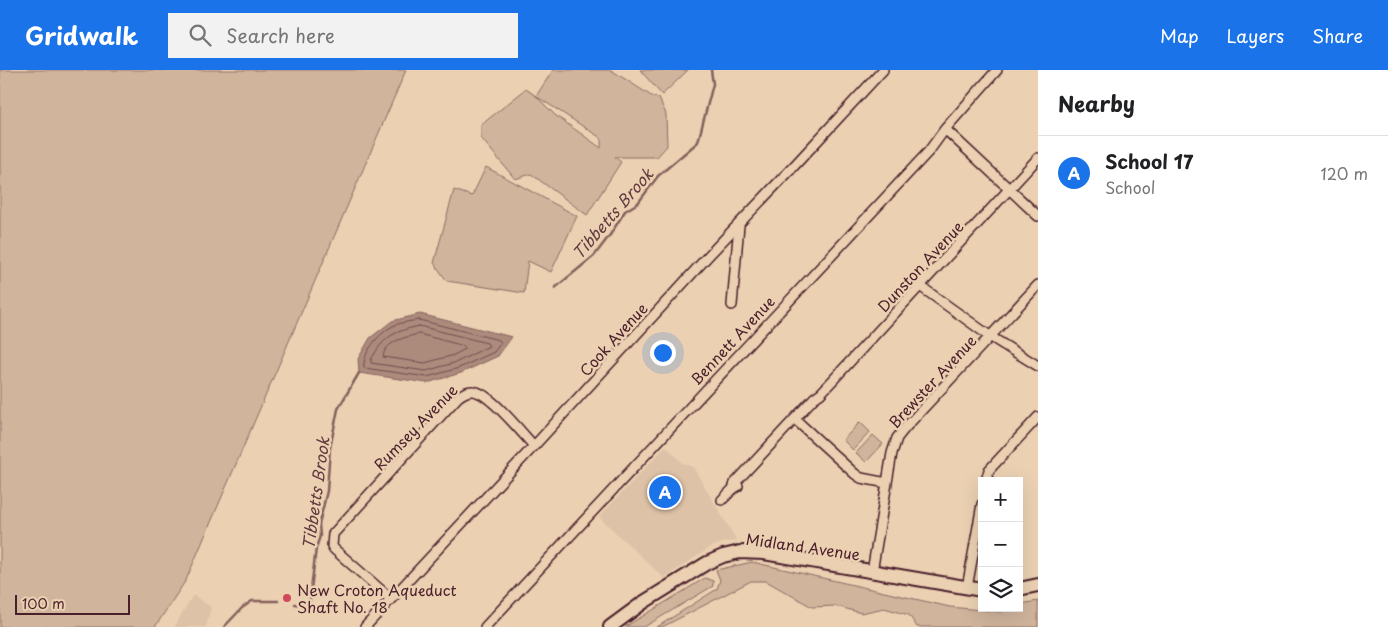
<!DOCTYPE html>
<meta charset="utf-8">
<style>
body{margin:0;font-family:"Playpen Sans",sans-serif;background:#f2f2f2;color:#202124}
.controls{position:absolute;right:15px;bottom:15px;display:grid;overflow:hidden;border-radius:0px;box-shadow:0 5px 20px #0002}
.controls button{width:45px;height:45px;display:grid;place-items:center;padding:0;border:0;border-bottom:1px solid #e0e0e0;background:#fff;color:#202124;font:25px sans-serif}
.scale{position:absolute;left:15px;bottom:12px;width:115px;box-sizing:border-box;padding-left:5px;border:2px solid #4a1f2b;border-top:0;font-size:14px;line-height:18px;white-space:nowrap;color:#4a1f2b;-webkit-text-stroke:4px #ebd1b2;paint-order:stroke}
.you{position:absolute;left:662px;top:282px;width:18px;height:18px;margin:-12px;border:4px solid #fff;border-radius:50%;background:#1a73e8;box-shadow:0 0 0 8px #1a73e833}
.badge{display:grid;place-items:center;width:32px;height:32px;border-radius:50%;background:#1a73e8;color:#fff;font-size:16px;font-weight:700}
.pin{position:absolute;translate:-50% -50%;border:2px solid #fff;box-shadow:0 1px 5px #0006}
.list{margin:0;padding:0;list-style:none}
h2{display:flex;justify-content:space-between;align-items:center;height:65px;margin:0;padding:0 20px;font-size:21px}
h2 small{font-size:16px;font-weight:400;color:#757577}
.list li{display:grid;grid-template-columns:32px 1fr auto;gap:15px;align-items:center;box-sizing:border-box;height:75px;padding:0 20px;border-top:1px solid #e0e0e0}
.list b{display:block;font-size:19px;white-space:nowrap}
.list p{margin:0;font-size:16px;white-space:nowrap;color:#757577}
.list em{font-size:16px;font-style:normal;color:#757577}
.icon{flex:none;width:28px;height:28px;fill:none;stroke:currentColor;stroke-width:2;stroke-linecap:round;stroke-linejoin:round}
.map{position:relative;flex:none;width:1038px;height:557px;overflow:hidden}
header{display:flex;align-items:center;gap:30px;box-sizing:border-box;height:70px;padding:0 25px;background:#1a73e8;color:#fff}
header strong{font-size:24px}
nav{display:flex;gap:28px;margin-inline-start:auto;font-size:18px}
.search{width:350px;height:45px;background:#f2f2f2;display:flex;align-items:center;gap:12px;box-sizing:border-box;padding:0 18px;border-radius:0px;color:#757577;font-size:19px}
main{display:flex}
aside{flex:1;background:#fff}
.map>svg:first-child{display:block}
.built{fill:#dec2a7}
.green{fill:#d0b49c;stroke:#8d6a64;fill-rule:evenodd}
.water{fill:#ac8b7d;stroke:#85605c}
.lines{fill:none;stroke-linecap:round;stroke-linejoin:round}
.shore{stroke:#714a4c;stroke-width:1}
.stream{stroke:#85605c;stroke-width:2.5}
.street-casing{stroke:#4a1f2b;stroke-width:12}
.secondary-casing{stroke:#4a1f2b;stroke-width:16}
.street{stroke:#ebd1b2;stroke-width:9}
.secondary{stroke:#ebd1b2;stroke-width:12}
.poi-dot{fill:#d1495b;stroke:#ebd1b2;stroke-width:2}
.labels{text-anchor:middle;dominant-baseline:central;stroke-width:5;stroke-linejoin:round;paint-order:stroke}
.street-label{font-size:15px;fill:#4a1f2b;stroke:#ebd1b2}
.poi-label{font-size:15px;fill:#4a1f2b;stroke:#ebd1b2;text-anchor:start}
.water-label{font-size:16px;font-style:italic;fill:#623a40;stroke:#ebd1b2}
</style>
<header>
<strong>Gridwalk</strong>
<div class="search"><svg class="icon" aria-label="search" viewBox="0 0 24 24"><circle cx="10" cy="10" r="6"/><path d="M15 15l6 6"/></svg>Search here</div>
<nav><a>Map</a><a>Layers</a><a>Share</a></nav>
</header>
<main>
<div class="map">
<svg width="1038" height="557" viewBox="0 0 1038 557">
<rect width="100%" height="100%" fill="#ebd1b2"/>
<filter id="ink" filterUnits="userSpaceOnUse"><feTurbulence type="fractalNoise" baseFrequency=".02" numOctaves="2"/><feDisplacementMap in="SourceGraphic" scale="10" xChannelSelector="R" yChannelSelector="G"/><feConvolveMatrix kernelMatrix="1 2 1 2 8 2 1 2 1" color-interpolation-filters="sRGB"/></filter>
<g filter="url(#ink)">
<path class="built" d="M666,376L682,393L693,397L737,471L726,472L711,477L664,508L599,447Z
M193,525L211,537L206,557H174Z"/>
<path class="green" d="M0,0H406L186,510L155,557H0Z
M553,0H611L653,27L659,28L666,44L667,76L657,87H615L621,92L587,145L531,104L515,109L481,68V55L526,19L536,26ZM536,26L601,68V78L555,45Z
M640,0H688L662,25Z
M486,97L577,146L551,202L528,191L524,223L447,211L434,193L454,120L472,126Z
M860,352L870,362L853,380L843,370Z
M873,365L883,374L866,392L856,383Z
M752,492L950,537L1001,542L1011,538H1019L1020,534L1038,531V557H917L909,545L884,538L861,543L836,536L812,537L766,511H751L670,553L662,557H657L717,519L720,510L716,500Z
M705,508L713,511V516L644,557H625Z"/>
<path class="water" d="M420,244L512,267L498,286L461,303L427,313L359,303L358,289L370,268L392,251Z"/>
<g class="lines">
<path class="shore" d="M419,250L499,270L501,273L494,282L459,298L427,307L364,298C362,282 381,261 395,255C403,252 412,251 419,250Z
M419,256L487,273L489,276L457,292L426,301L371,293V290C384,266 393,262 419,256Z
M419,264L464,276L465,279L454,285L425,293L383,287C385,271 406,267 419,264Z"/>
<path class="stream" d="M555,218L594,186L610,165L625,141L638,133L658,106L698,72L713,14L711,0
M295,534L309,536L316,478L320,466L319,454L327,421L330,378L338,339L359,303
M224,557L242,538L252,531H278"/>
<defs>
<path id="street" d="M945,59L1038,146
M920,216L991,267L1038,296
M732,235L739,155
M798,352L855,404L861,408L887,413
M986,411L989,400L1038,347
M733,419L735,413L814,328L821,323L1038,88
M722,430L733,419L738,416
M872,502L892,383L897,368L905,358L1038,215
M967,518L982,434
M391,529L334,479L332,476L333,464L458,327C463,323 470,319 477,322C493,327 522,363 534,376
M365,557L534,376L710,184L794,96L883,0
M485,557L929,81L945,59L997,0"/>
<path id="secondary" d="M1019,519L1038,515
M610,557L644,532L707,493L723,486L740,482L764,483L982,520"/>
</defs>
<use href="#street" class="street-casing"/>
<use href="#secondary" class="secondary-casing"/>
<use href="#street" class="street"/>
<use href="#secondary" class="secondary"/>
</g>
</g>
<circle class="poi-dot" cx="287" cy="528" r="5"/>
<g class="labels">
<g class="street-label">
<text transform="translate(920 196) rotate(-47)">Dunston Avenue</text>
<text transform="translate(613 269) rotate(-48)">Cook Avenue</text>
<text transform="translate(732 270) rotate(-47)">Bennett Avenue</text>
<text transform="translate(932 311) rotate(-47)">Brewster Avenue</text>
<text transform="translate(415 357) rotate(-46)">Rumsey Avenue</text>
<text transform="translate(803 476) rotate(8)">Midland Avenue</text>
</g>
<g class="poi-label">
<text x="297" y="519">New Croton Aqueduct<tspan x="297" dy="17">Shaft No. 18</tspan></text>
</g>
<g class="water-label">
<text transform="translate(612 143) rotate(-49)">Tibbetts Brook</text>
<text transform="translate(315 423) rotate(-82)">Tibbetts Brook</text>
</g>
</g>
</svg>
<div class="controls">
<button>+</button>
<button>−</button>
<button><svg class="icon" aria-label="layers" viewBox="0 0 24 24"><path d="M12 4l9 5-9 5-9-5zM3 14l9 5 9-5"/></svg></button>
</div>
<div class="scale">100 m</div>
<div class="you"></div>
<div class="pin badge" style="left:665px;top:422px">A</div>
</div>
<aside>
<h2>Nearby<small></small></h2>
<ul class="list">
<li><span class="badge">A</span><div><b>School 17</b><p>School</p></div><em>120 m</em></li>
</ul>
</aside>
</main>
